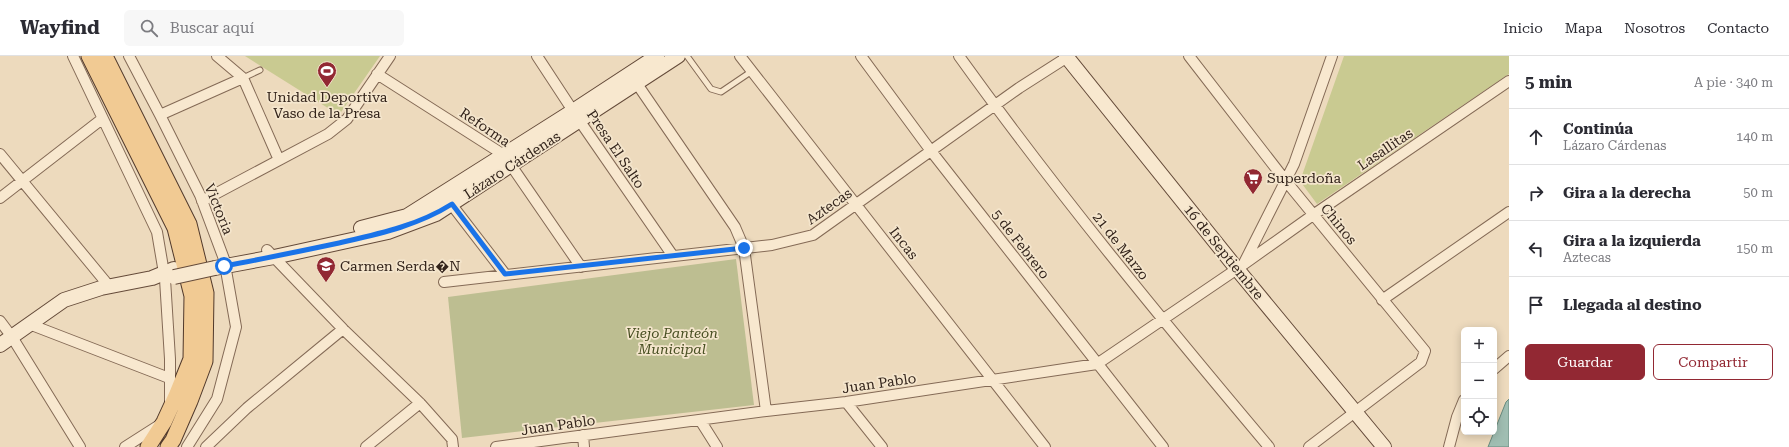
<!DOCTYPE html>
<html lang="es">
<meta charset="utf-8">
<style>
body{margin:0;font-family:"Roboto Serif",serif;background:#f7f7f7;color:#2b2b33}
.controls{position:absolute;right:12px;bottom:12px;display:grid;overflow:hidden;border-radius:6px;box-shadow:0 2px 10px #0003}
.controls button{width:36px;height:36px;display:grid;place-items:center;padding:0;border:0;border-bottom:1px solid #e1e1e2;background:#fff;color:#2b2b33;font:20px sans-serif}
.stop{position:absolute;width:12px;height:12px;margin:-9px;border:3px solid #1a73e8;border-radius:50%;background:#fff}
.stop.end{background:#1a73e8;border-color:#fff;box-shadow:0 1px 4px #0008}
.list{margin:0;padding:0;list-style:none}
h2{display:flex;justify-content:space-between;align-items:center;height:52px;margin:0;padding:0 16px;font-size:17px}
h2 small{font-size:13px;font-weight:400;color:#7c7c81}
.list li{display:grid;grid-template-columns:26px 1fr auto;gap:12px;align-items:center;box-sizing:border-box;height:56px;padding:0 16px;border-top:1px solid #e1e1e2}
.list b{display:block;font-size:15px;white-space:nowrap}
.list p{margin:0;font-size:13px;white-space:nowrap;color:#7c7c81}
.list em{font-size:13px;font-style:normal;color:#7c7c81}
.actions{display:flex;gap:8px;padding:12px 16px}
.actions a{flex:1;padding:9px 0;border:1px solid #922833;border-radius:6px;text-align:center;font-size:14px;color:#922833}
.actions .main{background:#922833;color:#fff}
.icon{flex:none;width:22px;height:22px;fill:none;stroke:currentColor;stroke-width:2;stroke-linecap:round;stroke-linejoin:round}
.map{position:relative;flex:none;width:1509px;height:391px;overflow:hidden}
header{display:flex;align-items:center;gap:24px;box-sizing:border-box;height:56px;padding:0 20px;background:#fff;border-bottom:1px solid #e1e1e2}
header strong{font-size:19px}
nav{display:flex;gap:22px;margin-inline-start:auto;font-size:14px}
.search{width:280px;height:36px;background:#f7f7f7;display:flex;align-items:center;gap:10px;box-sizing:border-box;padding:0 14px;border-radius:6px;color:#7c7c81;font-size:15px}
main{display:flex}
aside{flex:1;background:#fff}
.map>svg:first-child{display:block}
.green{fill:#c9ca91}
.cemetery{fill:#bdbe91}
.water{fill:#a0beb2;stroke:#688b7f}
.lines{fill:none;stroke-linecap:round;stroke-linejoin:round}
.lane-casing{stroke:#846a56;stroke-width:7}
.street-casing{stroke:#846a56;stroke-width:12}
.secondary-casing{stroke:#654b3a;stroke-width:16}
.primary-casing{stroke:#51392b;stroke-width:17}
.lane{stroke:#f8e8cf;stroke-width:5}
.street{stroke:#f8e8cf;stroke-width:10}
.secondary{stroke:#f8e8cf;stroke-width:14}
.primary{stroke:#f1ca93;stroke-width:15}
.secondary-bridge-casing{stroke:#654b3a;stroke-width:16;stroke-linecap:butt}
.secondary-bridge{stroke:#f8e8cf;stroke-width:14}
.route{stroke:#1a73e8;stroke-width:5}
.labels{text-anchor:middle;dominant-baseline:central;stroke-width:3.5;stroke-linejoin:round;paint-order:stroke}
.poi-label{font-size:14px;fill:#33241b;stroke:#f4e5cc;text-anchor:start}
.street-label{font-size:14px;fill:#33241b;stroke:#f4e5cc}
.park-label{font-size:14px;font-style:italic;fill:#484f22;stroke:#f4e5cc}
</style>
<header>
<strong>Wayfind</strong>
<div class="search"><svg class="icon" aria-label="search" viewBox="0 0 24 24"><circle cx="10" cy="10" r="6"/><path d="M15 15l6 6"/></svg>Buscar aquí</div>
<nav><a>Inicio</a><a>Mapa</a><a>Nosotros</a><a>Contacto</a></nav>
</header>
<main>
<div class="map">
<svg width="1509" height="391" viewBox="0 0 1509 391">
<rect width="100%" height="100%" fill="#eddabd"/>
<path class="green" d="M245,0H380L339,59Z
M1344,0H1509V18L1317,148L1300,125Z"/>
<path class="cemetery" d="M736,203L754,349L462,382L448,241Z"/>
<path class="water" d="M1509,343V391H1488L1506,346Z"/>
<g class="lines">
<defs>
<path id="lane" d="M687,0L711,33L721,36L752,15
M243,22L260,14"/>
<path id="street" d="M73,0L157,176L165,223L170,303V348
M129,0L160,59L200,139L224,203L236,271L217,343L187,391
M217,0L243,22L279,104
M537,0L579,64L673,200
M740,0L1045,391
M861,0L931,95L1163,391
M959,0C1056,135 1162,264 1269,391
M1189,0L1285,124L1425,295L1421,306L1309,391
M377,18L504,99L581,211
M633,22L735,171L744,192L766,355
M160,59L243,22
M0,98L109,230
M0,142L102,63
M448,144L505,218
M202,145L328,78L347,63L390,0
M267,194L343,273L420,347L452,383L453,391
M1244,207L1294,108L1332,0
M444,226L772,189L813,179L1019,32L1069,0
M1382,244L1509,156
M0,265L12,281L80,391
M29,268L169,322
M1494,313L1509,300
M846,346L882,391
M700,364L717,391
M583,379L584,391
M125,391L161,368
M206,391L247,352L343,273
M366,391L420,347
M496,391L766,355L846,346L1097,308L1237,213L1313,159L1509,25
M1449,391L1457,361L1464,344"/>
<path id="secondary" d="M1066,0L1237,213L1384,391
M361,172L407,160L573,55L657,0
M215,212L274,201L388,176L436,158L678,0
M0,289L64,244L101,232L152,222L174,213"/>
<path id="primary" d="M89,0L175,172L192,240L191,303L176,340L164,366L148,391
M105,0L189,168L206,237L205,305L190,345L173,384L168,391"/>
</defs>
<use href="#lane" class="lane-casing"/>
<use href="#street" class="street-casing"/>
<use href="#secondary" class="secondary-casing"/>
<use href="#primary" class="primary-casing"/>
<use href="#lane" class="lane"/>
<use href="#street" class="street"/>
<use href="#secondary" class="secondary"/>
<use href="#primary" class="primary"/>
<defs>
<path id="secondary-bridge" d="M174,221L215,212"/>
</defs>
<use href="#secondary-bridge" class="secondary-bridge-casing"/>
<use href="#secondary-bridge" class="secondary-bridge"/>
</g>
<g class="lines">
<path class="route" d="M224,210C263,203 301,195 339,187C378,178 417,170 452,148L505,218L744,192"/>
</g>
<defs>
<symbol id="stadium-pin" viewBox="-11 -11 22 30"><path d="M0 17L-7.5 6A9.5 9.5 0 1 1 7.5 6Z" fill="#922833" stroke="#f4e5cc"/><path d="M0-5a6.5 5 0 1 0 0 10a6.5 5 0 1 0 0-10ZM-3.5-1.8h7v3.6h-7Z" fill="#fff"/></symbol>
<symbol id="supermarket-pin" viewBox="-11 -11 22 30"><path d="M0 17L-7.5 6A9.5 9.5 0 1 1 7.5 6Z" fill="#922833" stroke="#f4e5cc"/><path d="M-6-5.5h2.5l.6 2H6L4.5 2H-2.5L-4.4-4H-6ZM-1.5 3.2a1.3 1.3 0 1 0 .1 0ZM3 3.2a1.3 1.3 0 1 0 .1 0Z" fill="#fff"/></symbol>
<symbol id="school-pin" viewBox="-11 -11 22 30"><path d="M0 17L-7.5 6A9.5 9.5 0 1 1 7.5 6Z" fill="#922833" stroke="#f4e5cc"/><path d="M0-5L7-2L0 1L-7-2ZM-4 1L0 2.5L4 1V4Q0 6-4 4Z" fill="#fff"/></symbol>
</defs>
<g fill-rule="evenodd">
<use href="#stadium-pin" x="316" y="4" width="22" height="30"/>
<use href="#supermarket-pin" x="1242" y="111" width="22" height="30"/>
<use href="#school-pin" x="315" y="199" width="22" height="30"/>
</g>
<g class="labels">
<g class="poi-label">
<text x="327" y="41" text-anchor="middle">Unidad Deportiva<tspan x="327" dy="16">Vaso de la Presa</tspan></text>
<text x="1267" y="122">Superdoña</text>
<text x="340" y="210">Carmen Serda�N</text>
</g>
<g class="street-label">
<text transform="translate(485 71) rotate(34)">Reforma</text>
<text transform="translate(616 93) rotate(56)">Presa El Salto</text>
<text transform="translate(1385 93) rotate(-34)">Lasallitas</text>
<text transform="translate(512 109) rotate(-33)">Lázaro Cárdenas</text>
<text transform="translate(829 150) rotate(-35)">Aztecas</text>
<text transform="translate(219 153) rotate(68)">Victoria</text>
<text transform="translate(1339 168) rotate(51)">Chinos</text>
<text transform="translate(904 187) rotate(52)">Incas</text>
<text transform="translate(1021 188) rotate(52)">5 de Febrero</text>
<text transform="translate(1121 190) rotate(52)">21 de Marzo</text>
<text transform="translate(1224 196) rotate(51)">16 de Septiembre</text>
<text transform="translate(879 327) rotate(-8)">Juan Pablo</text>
<text transform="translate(558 369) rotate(-8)">Juan Pablo</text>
</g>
<g class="park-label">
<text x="672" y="277">Viejo Panteón<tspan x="672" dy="16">Municipal</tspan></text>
</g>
</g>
</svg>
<div class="controls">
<button>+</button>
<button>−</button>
<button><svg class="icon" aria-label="locate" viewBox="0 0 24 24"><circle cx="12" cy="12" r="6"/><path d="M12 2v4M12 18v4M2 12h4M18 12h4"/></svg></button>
</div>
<div class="stop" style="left:224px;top:210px"></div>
<div class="stop end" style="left:744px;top:192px"></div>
</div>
<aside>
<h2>5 min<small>A pie · 340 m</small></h2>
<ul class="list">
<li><svg class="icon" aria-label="ahead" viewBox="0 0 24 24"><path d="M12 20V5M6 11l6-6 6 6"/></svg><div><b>Continúa</b><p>Lázaro Cárdenas</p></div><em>140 m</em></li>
<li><svg class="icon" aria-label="right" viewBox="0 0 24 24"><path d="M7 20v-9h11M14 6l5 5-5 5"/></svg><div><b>Gira a la derecha</b></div><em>50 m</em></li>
<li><svg class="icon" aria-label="left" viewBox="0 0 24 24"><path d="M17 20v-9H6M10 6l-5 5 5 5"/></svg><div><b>Gira a la izquierda</b><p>Aztecas</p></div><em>150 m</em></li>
<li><svg class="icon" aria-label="arrive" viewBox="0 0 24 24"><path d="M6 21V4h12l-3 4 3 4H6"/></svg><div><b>Llegada al destino</b></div></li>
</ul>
<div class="actions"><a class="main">Guardar</a><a>Compartir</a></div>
</aside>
</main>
